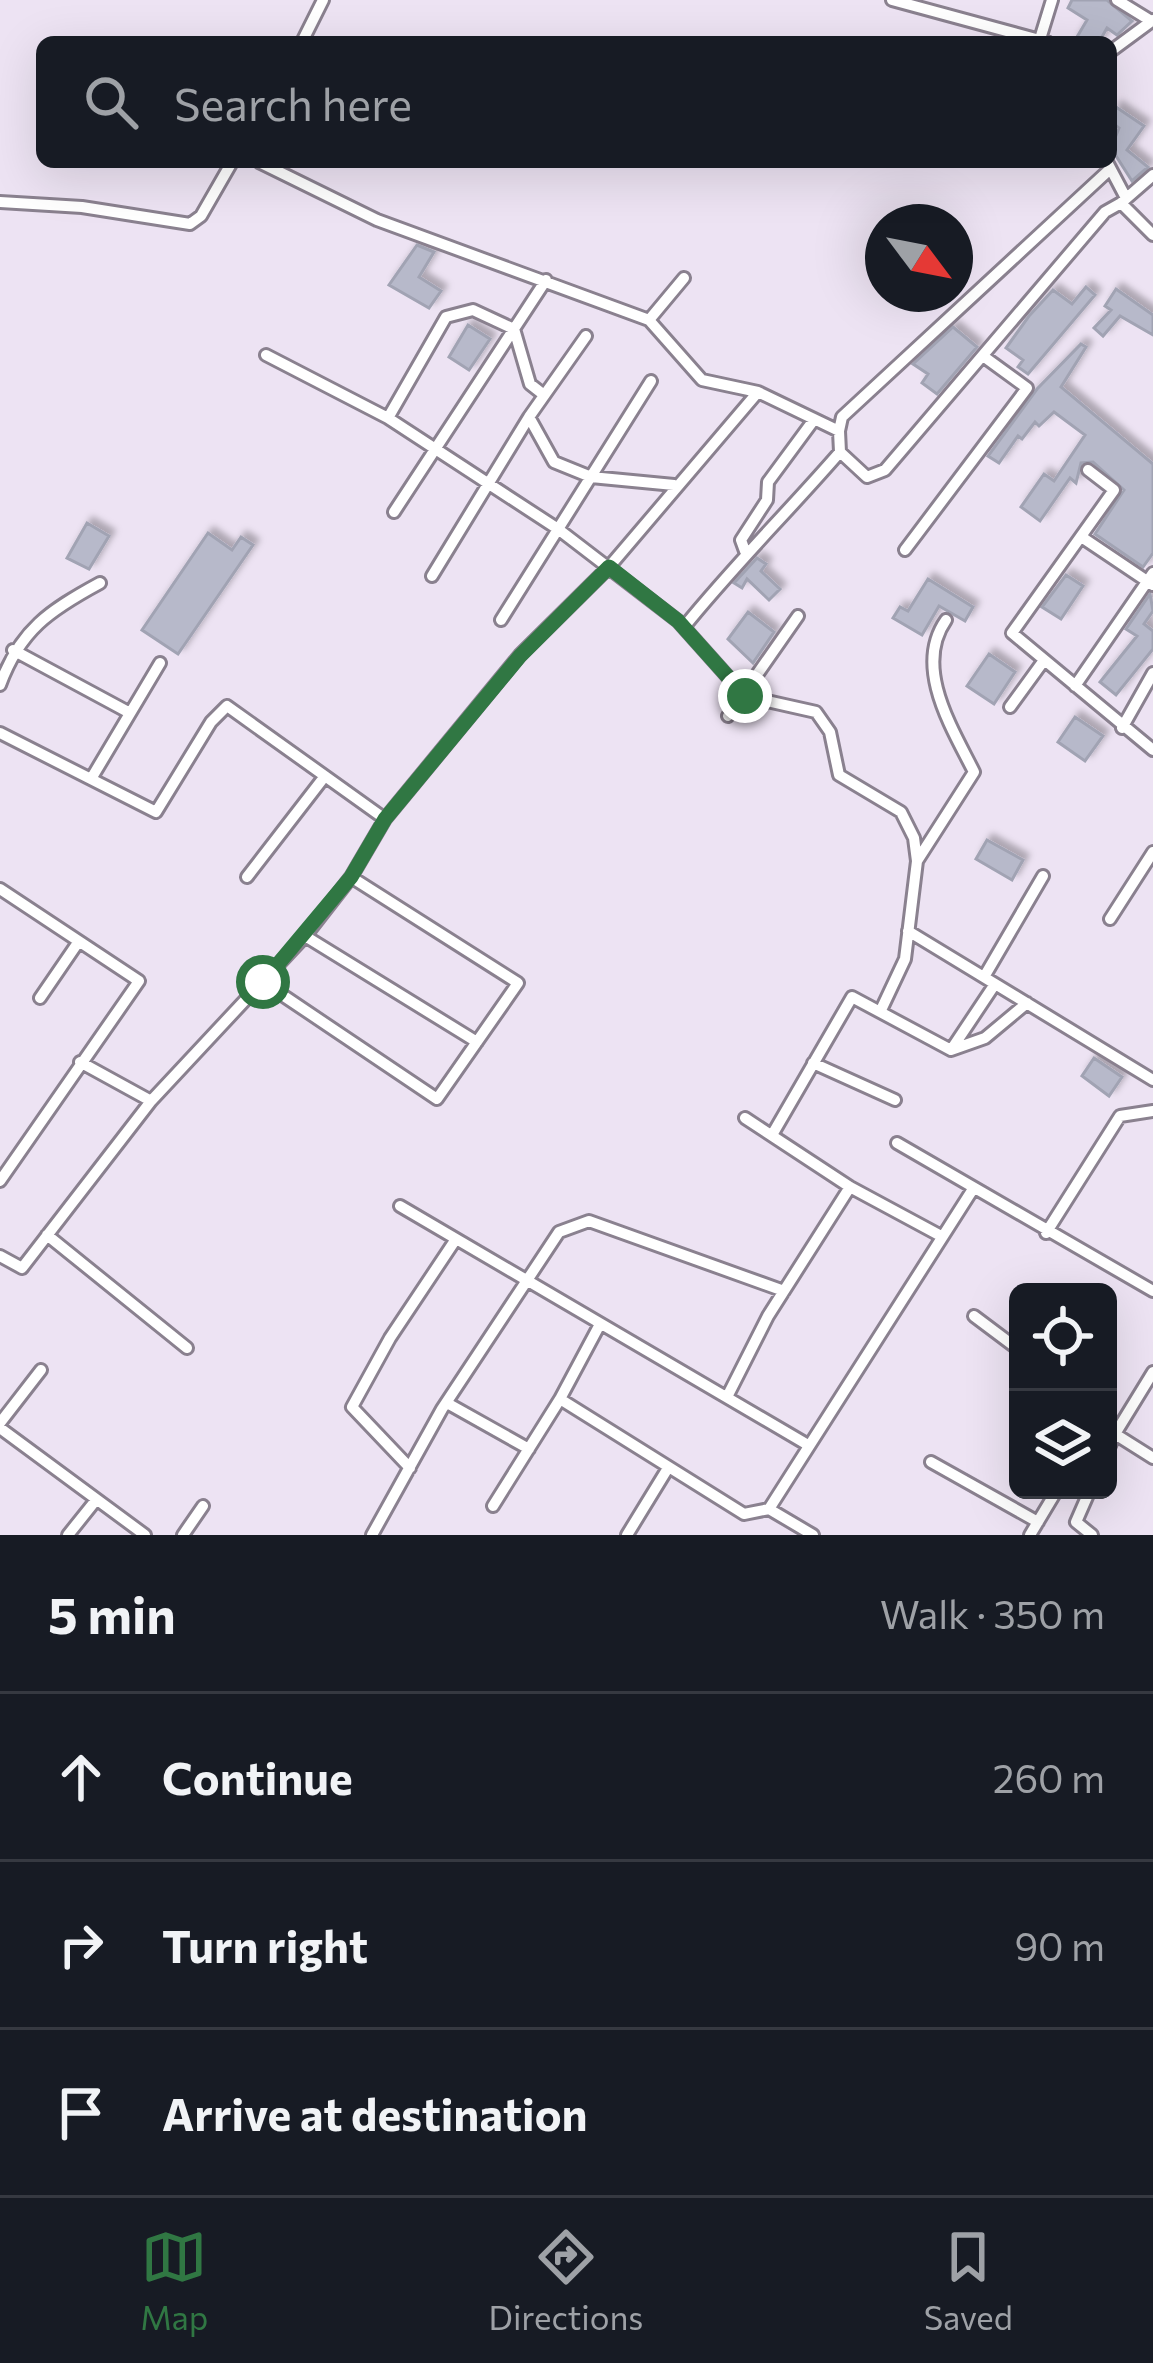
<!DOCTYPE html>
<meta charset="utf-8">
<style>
body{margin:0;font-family:Commissioner,sans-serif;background:#20242c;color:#f1f3f6}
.controls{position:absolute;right:36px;bottom:36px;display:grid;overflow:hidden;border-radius:18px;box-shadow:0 12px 48px #0002}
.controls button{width:108px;height:108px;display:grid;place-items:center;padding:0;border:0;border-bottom:3px solid #363941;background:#171b24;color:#f1f3f6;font:60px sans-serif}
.compass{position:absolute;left:865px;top:204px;width:108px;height:108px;border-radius:50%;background:#171b24;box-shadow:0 12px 48px #0002;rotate:122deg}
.stop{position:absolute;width:36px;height:36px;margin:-27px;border:9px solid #307743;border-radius:50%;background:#fff}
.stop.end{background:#307743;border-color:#fff;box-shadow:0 3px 12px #0008}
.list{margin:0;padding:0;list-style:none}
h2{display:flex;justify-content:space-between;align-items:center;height:156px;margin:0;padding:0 48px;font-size:51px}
h2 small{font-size:39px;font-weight:400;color:#9ea1a6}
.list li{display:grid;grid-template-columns:78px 1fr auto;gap:36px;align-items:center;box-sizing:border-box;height:168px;padding:0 48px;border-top:3px solid #363941}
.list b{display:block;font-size:45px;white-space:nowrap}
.list em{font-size:39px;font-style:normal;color:#9ea1a6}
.icon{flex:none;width:66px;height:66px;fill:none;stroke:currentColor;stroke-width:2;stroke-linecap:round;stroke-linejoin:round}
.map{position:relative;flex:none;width:1153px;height:1535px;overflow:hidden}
.search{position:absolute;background:#171b24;box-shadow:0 12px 48px #0002;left:36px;right:36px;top:36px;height:132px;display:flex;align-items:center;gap:30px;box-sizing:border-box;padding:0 42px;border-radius:18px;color:#9ea1a6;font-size:45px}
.sheet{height:660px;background:#171b24}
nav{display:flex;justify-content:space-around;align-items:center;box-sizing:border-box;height:168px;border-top:3px solid #363941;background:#171b24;font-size:33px;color:#9ea1a6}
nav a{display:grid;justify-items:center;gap:6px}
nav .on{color:#307743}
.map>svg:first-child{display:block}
.building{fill:#b7b9ca;stroke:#a1a3b3;stroke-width:3;filter:url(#shadow)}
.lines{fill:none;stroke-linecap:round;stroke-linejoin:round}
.minor-casing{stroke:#8a818f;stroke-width:16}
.minor{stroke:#fff;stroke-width:10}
.route{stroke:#307743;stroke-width:15}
</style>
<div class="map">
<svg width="1153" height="1535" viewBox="0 0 1153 1535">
<defs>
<filter id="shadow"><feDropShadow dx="5.5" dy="-5.5" stdDeviation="3" flood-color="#0004"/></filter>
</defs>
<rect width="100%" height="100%" fill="#ede3f3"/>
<path class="building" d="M1072,0H1107L1132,21L1117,35L1107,28L1099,42H1074L1087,20L1068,8Z
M1116,107L1144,126L1127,150L1148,167L1132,181L1111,148L1119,128L1111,122Z
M417,245L434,252L419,277L441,291L429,308L389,285Z
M1086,287L1095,295L1028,374L1018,367L1023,360L1006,348L1029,316L1053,290L1072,304Z
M1116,289L1153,315V335L1120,316L1103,336L1094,328L1111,310L1105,306Z
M468,325L490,339L469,370L449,357Z
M953,327L977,347L937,394L922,383L928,374L913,364Z
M1081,344L1086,347L1061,387L1153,464V553L1143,567L1095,534L1124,490L1093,462L1081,463L1076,483L1070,478L1040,521L1021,507L1044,474L1054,481L1085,435L1054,412L1039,426L1035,422L1022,439L1018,436L999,463L988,456L1037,389Z
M87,523L109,536L89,569L67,558Z
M208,533L232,550L241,537L253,545L178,654L142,630Z
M757,558L766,564L761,571L780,589L769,600L747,579L742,588L734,583Z
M1066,575L1083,586L1061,619L1042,607Z
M928,579L973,607L965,621L939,606L922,635L893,618L900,607L908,611Z
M1150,594L1153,611L1144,624L1153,631V649L1116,695L1100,682L1137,636L1126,629Z
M748,612L774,632L753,663L728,639Z
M989,654L1015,672L994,704L967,686Z
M1075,717L1103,736L1085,761L1058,742Z
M987,840L1023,860L1012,880L976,859Z
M1094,1058L1122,1077L1109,1096L1082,1076Z"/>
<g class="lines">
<defs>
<path id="minor" d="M892,0L1047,42
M1117,0L1151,21
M1040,39L1052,0
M302,42L323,0
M1111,51L1153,20
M1107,162L1126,198
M1153,175L1121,203L1153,235
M0,202L82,207L190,224L201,216L232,162
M649,320L684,278
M266,355L388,418L558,529L678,621L745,696L816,712L830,732L839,775L901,812L914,838L917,861L905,959L881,1010
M758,392L839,431L840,452L867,477L885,470L1105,212L1121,203
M529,417L554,462L591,477L674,485
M388,418L446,317L473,310L514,329L530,384L544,395
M839,431L842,417L1108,171
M1088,470L1114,490L1012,633L1153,750
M394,512L546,280
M1083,538L1153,585
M905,550L1027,388L983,356
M745,551L741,540L767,500L768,482L813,421
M432,576L529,417L586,336
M501,620L651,381
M684,627C734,565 788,512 840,452
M13,650L130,713
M0,685C20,630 50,610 100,583
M1075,686L1153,573
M1010,707L1042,663
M728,716L798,616
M1122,728L1153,673
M0,733L156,812L211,722L227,706L385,819
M91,779L160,663
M917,861L974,772C952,728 913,667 946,620
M247,877L325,776
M0,889L139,981L0,1181
M1110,919L1153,852
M908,931L1153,1080
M305,936L477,1042
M984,977L1043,876
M263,982L437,1099L518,983L351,877
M40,998L77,944
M951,1050L995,984
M80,1062L151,1101
M813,1063L895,1100
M745,1118L850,1187L941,1236
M772,1135L852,997L951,1050L985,1038L1027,1003
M897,1143L1153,1291
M400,1206L808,1445
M1046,1233L1120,1116L1153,1111
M47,1235L187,1348
M0,1256L22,1268L151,1101L305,936L351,877L385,819L520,655L609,567L758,392L702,380L649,320L377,220L259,162
M974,1316L1018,1349
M727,1397L768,1316L850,1187
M560,1399L744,1514L769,1509
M447,1403L529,1449
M0,1423L41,1370
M0,1428L145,1535
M1115,1434L1153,1372
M1108,1450L1115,1434L1153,1458
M931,1462L1038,1522
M410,1468L352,1407L390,1338L456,1239
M1090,1490L1076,1522L1092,1535
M493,1506L560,1399L599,1326
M68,1535L96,1500
M183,1535L203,1506
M372,1535L442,1409L559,1232L589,1221L784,1291
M627,1535L668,1468
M813,1535L769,1509L973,1189
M1030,1535L1057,1490"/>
</defs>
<use href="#minor" class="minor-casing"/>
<use href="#minor" class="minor"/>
</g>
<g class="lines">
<path class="route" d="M263,982L351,877L385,819L520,656L609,567L678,621L745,696"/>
</g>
</svg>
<div class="controls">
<button><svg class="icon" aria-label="locate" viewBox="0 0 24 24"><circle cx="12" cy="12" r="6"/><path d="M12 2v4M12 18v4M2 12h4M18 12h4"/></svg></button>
<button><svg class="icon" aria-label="layers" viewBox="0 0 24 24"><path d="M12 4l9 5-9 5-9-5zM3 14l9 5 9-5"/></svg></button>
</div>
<svg class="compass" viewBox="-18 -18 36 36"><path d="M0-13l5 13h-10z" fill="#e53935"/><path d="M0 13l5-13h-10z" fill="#9ea1a6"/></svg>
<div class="stop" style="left:263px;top:982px"></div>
<div class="stop end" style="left:745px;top:696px"></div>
<div class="search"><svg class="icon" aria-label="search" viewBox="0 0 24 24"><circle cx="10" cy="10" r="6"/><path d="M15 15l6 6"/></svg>Search here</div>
</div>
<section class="sheet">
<h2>5 min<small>Walk · 350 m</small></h2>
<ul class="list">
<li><svg class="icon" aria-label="ahead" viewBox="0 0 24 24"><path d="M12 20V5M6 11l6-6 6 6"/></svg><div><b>Continue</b></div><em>260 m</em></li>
<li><svg class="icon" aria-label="right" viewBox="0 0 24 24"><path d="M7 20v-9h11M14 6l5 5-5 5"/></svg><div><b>Turn right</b></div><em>90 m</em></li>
<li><svg class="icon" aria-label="arrive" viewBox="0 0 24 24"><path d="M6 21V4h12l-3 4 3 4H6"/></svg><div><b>Arrive at destination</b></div></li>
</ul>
</section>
<nav>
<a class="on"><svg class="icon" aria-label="map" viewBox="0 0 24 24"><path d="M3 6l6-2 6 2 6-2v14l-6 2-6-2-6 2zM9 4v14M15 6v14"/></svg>Map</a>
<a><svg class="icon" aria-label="directions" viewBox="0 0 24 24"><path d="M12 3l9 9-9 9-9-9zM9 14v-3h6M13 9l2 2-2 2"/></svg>Directions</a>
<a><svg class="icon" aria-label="saved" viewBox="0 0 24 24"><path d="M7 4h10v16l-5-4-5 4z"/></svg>Saved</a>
</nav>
